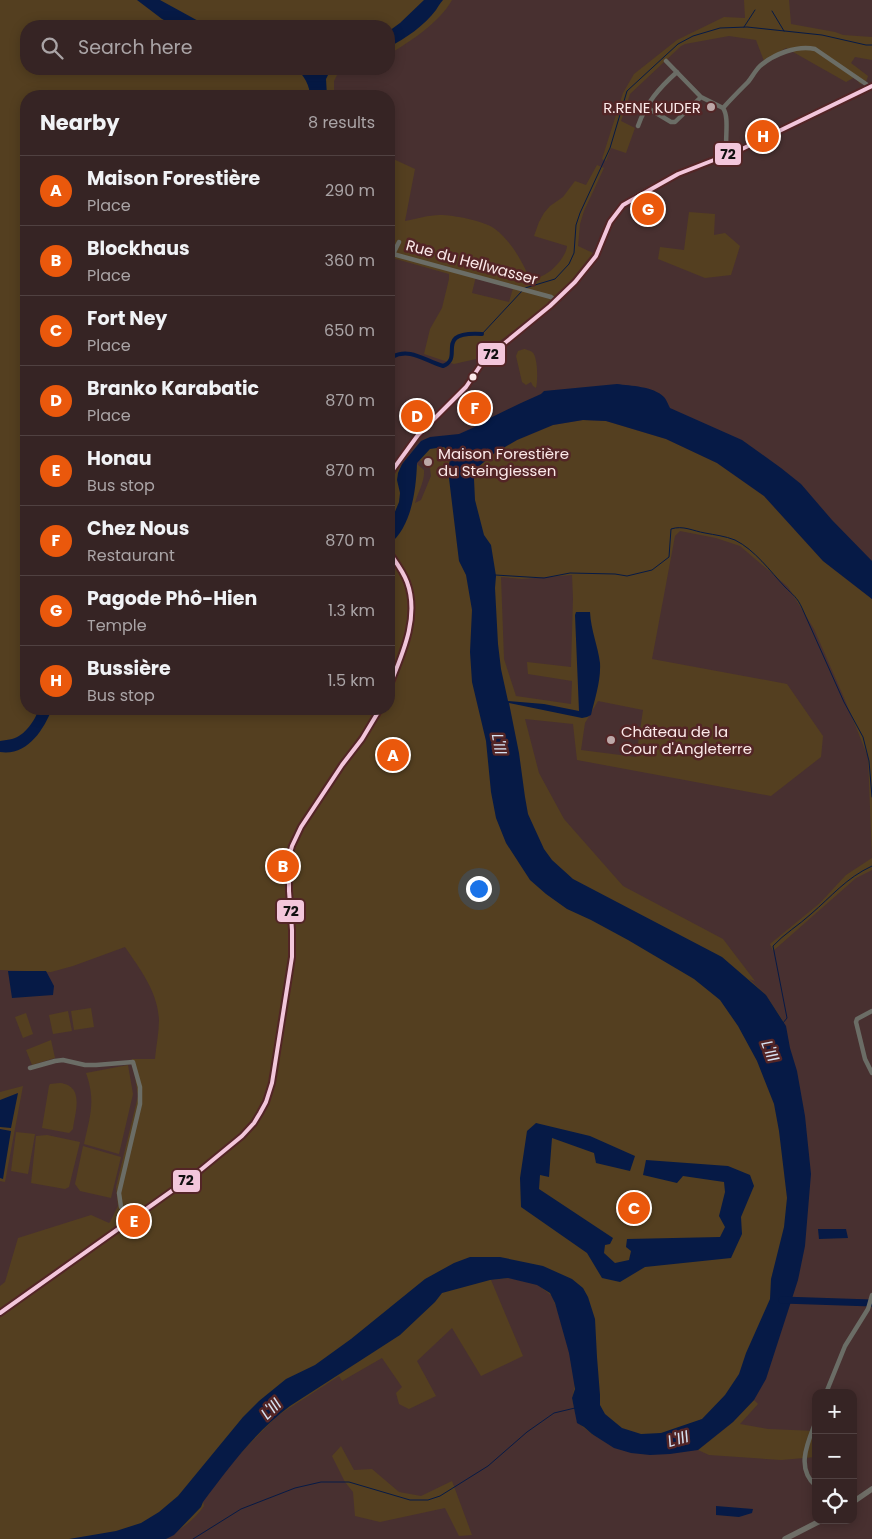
<!DOCTYPE html>
<meta charset="utf-8">
<style>
body{margin:0;font-family:Poppins,sans-serif;background:#3d2c2c;color:#f1f3f6}
.controls{position:absolute;right:15px;bottom:15px;display:grid;overflow:hidden;border-radius:10px;box-shadow:0 2px 12px #0003}
.controls button{width:45px;height:45px;display:grid;place-items:center;padding:0;border:0;border-bottom:1px solid #504141;background:#362424;color:#f1f3f6;font:25px sans-serif}
.you{position:absolute;left:478px;top:888px;width:18px;height:18px;margin:-12px;border:4px solid #fff;border-radius:50%;background:#1a73e8;box-shadow:0 0 0 8px #1a73e833}
.badge{display:grid;place-items:center;width:32px;height:32px;border-radius:50%;background:#ea580c;color:#fff;font-size:16px;font-weight:700}
.pin{position:absolute;translate:-50% -50%;border:2px solid #fff;box-shadow:0 1px 5px #0006}
.list{margin:0;padding:0;list-style:none}
h2{display:flex;justify-content:space-between;align-items:center;height:65px;margin:0;padding:0 20px;font-size:21px}
h2 small{font-size:16px;font-weight:400;color:#aaa4a6}
.list li{display:grid;grid-template-columns:32px 1fr auto;gap:15px;align-items:center;box-sizing:border-box;height:70px;padding:0 20px;border-top:1px solid #504141}
.list b{display:block;font-size:19px;white-space:nowrap}
.list p{margin:0;font-size:16px;white-space:nowrap;color:#aaa4a6}
.list em{font-size:16px;font-style:normal;color:#aaa4a6}
.icon{flex:none;width:28px;height:28px;fill:none;stroke:currentColor;stroke-width:2;stroke-linecap:round;stroke-linejoin:round}
.map{position:relative;flex:none;width:872px;height:1539px;overflow:hidden}
.search{position:absolute;background:#362424;box-shadow:0 2px 12px #0003;left:20px;top:20px;width:375px;height:55px;display:flex;align-items:center;gap:12px;box-sizing:border-box;padding:0 18px;border-radius:20px;color:#aaa4a6;font-size:19px}
.panel{position:absolute;background:#362424;box-shadow:0 2px 12px #0003;left:20px;top:90px;width:375px;height:625px;border-radius:20px}
.map>svg:first-child{display:block}
.green{fill:#543f20;fill-rule:evenodd}
.water{fill:#061a46}
.lines{fill:none;stroke-linecap:round;stroke-linejoin:round}
.stream{stroke:#061a46;stroke-width:1}
.canal{stroke:#061a46;stroke-width:4}
.river{stroke:#061a46;stroke-width:7}
.minor{stroke:#6b6d66;stroke-width:4.5}
.secondary{stroke:#6f6e67;stroke-width:5.5}
.bus-1-casing{stroke:#532526;stroke-width:8}
.bus-1{stroke:#f3c6db;stroke-width:4}
.poi-dot{fill:#bda8a8;stroke:#532526;stroke-width:2}
.bus-dot{fill:#fce9e9;stroke:#532526;stroke-width:2}
.labels{text-anchor:middle;dominant-baseline:central;stroke-width:5;stroke-linejoin:round;paint-order:stroke}
.poi-label{font-size:15px;fill:#fce9e9;stroke:#532526;text-anchor:start}
.street-label{font-size:15px;fill:#fce9e9;stroke:#532526}
.water-label{font-size:16px;font-style:italic;fill:#d7e2f2;stroke:#532526}
.line-badge{stroke:#532526;stroke-width:2}
.pale-badge-label{font-size:14px;text-anchor:middle;font-weight:bold;fill:#111}
</style>
<div class="map">
<svg width="872" height="1539" viewBox="0 0 872 1539">
<rect width="100%" height="100%" fill="#483030"/>
<path class="green" d="M0,0H452C440,22 410,42 389,54V26H26V69H345L339,71L334,81V96H26V709H389V487C394,476 398,463 409,458L411,459L424,470C425,481 418,492 415,503L421,500L431,476L430,468L414,455L431,438L483,463L493,454L517,440L553,425L583,420L606,421L666,439L717,463L764,496L823,561L872,599V870L856,878L773,951L770,944L820,903L846,875L872,858L868,757L845,700L814,629L788,587L740,546L716,538L680,531L675,536L652,659L787,684L823,736L821,757L771,796L577,760L573,724L525,719L539,773L564,819L623,886L723,939L755,981L749,979L766,995L784,1022L765,1037L795,1169L770,1319L719,1412L652,1441L603,1422L593,1435L578,1423L572,1399L575,1384L567,1337L552,1296L538,1285L530,1282L509,1278L491,1280L523,1356L481,1376L452,1328L417,1361L436,1396L409,1409L399,1404L396,1393L402,1387L382,1358L342,1381L339,1376L277,1416L231,1463L203,1501L204,1506C194,1521 180,1529 166,1539H0V1286L5,1282L18,1238L91,1215L109,1223L110,1222L118,1206L116,1187L138,1096L132,1059H155C156,1046 159,1033 159,1020C158,992 140,969 125,947L73,966L51,972L0,970ZM572,575L573,598L571,667L527,662L528,674L572,681L571,704L516,696L504,659L501,577L522,579ZM598,701L643,710L636,757L581,750L585,723Z
M744,0H789L791,24L835,32L843,35L872,37V60L855,57L851,63L868,76L866,82L860,84L855,77L846,82L786,48L764,61L756,40L729,36L685,44L681,46L630,94L621,121L635,128L626,153L611,148L606,161L602,159L623,93L634,74L677,40L724,17L745,18Z
M389,157L415,169L405,221C416,219 429,215 440,215C453,215 485,221 495,229C511,241 522,261 530,279C533,279 538,278 542,276C552,272 566,257 567,246L534,236L539,222L544,213L550,206L563,197L575,181L586,185L597,165L604,168L584,211L580,224L578,246L593,253L559,296H555L549,304L476,359L454,364L424,354L430,329L442,308L449,279V274L389,257ZM476,276L514,285L509,302L472,293Z
M689,212L715,214L714,235L725,233L740,246L731,275L705,278L658,259L660,247L684,250Z
M524,349C525,349 531,351 532,352C538,356 538,381 536,388L533,386L531,382L526,385L522,382L516,356L518,351Z
M91,1008L94,1027L74,1030L71,1011Z
M68,1011L72,1031L53,1034L49,1015Z
M26,1013L33,1034L23,1038L15,1017Z
M51,1040L55,1058L32,1065L26,1050Z
M128,1065L133,1094L119,1154L84,1144C90,1116 96,1101 86,1073Z
M60,1083C85,1086 75,1112 73,1129L69,1133L42,1128L49,1086L50,1084Z
M23,1086L5,1182L0,1181V1092Z
M16,1132L35,1134L28,1174L11,1171Z
M47,1135L80,1142L69,1187L65,1189L31,1183L36,1136Z
M83,1146L121,1157L111,1198L80,1191L75,1184Z
M754,1400L758,1404L740,1424L768,1429L816,1431V1457L781,1460L709,1455L698,1450L733,1422Z
M341,1446L354,1470L372,1469L399,1492L421,1496L452,1481L472,1535L459,1536L445,1508L380,1522L355,1516L353,1492L345,1482L332,1456Z"/>
<path class="water" d="M137,0H160L202,23L210,26H176L162,19Z
M424,0H443C440,3 438,7 436,10C424,26 406,38 389,47V31L400,23Z
M296,69H331L326,79L327,96H310C310,86 304,75 296,69Z
M617,384C631,386 653,386 664,397C666,399 668,404 670,408L742,440L781,468L801,484L832,520L872,561V599L823,561L764,496L717,463L666,439L606,421L583,420L553,425L517,440L493,454L477,468L474,479L475,500L484,535L491,545L496,576L495,588L498,644L501,669L508,701L544,704L579,711L575,615L576,612H590C591,631 598,646 600,663C601,681 595,698 591,715L587,717L582,718L509,703L519,753L525,797L528,814L544,849L552,860L573,879L722,957L766,995L786,1026L790,1048L797,1071L805,1116L811,1174L805,1246L798,1280L766,1379L754,1400L733,1422L698,1450L670,1454L650,1455L631,1453L614,1448L592,1434L584,1427L577,1423L572,1398L575,1389L569,1353L555,1303L550,1293L537,1285L508,1278L490,1280L442,1293L435,1302L400,1335L290,1406C255,1432 229,1467 203,1502L201,1507L174,1535L166,1539H69L116,1531L141,1523L159,1512L178,1496L243,1417L259,1401L286,1379L315,1365L351,1339L425,1279L454,1263L470,1257H500L543,1266L572,1279L583,1288L588,1297L595,1319L597,1357L600,1395V1405L605,1414L622,1428L641,1434L661,1433L702,1419L725,1395L739,1374L746,1353L770,1299L771,1279L784,1227L787,1198L779,1131L774,1104L757,1061L738,1026L720,1000L694,979L628,940L591,920L567,909L546,894L530,880L506,843L496,818L491,792L486,741L472,682L470,652L472,610L466,575L459,561L448,470C450,460 452,455 444,447L430,449L417,463C416,490 412,526 389,545V526L399,502L400,493L397,480L398,473L402,464L421,441L430,437L459,434L477,426L486,420L521,403L541,394L544,391Z
M39,709H52C43,731 27,756 0,752V741C4,740 9,740 12,739C25,736 35,720 39,709Z
M8,971H46L54,986L53,995L12,998Z
M18,1093L11,1128L0,1127V1100Z
M536,1123L590,1136L635,1156L630,1171L596,1163L594,1153L552,1138L549,1177L540,1175L539,1189L613,1238L610,1244L605,1245L604,1253L615,1263L629,1260L631,1251L626,1247L627,1239L720,1237L725,1227L719,1216L725,1192L724,1182L683,1176L677,1183L643,1175L646,1160L728,1166L750,1175L754,1186L741,1217L742,1234L731,1258L645,1267L620,1282L602,1278L587,1253L521,1207L520,1178L527,1131Z
M0,1129L11,1131L3,1179L0,1178Z
M818,1229H846L848,1238L819,1239Z
M716,1506L753,1509L752,1513L739,1517L716,1515Z"/>
<g class="lines">
<path class="stream" d="M772,11L784,31
M744,27L755,10
M525,288L555,279L569,264L574,253L576,225L580,213L610,148L627,91L678,44L693,36L720,28L747,27L822,35L866,45H872
M482,334L522,291
M495,575L544,578L570,573L615,574L627,576L652,570L669,557L671,529C683,525 693,531 705,533C715,535 725,536 735,540C755,550 770,571 785,587C793,595 797,597 802,608L844,702L863,737L869,761L872,797
M783,1023L787,1018L773,946C784,934 799,925 811,914C832,896 846,878 872,866
M193,1539L241,1509L295,1488L321,1482H349L410,1500H428L440,1496L488,1466L527,1432L554,1413L575,1408"/>
<path class="canal" d="M389,366L392,357C410,347 425,361 443,366C465,358 432,331 482,334"/>
<path class="river" d="M782,1300L872,1303"/>
<path class="minor" d="M666,61L701,97L723,108
M646,107L671,122H675L701,97
M638,126C646,103 659,88 677,72
M727,154C724,141 730,118 723,108C731,99 739,91 748,82C752,77 755,71 760,66C774,54 797,45 815,49L866,84L868,87
M399,242L393,254L551,297L556,301
M872,1011L857,1019L856,1022L865,1059L872,1073
M30,1068L55,1061L63,1060L85,1065H96L133,1062L140,1087V1104L119,1193L121,1207L130,1220
M826,1393L845,1346L868,1309L872,1295
M816,1421C808,1442 795,1468 816,1486"/>
<path class="secondary" d="M389,475L418,435L449,405L466,387L484,360L550,306L575,282L596,256L610,222L623,205L635,197L678,174L699,165L742,149L872,86
M389,552C395,561 402,571 407,582C420,617 402,654 389,687
M0,1313L130,1220L197,1173L242,1136L254,1123L260,1113L266,1102L272,1083L292,957V930L289,891V857L292,846L301,827L342,765L362,739L380,709
M853,1502L872,1489
M785,1539L822,1520"/>
<defs>
<path id="bus-1" d="M389,475L418,435L466,387L484,360L550,306L575,282L596,256L610,222L623,205L678,174L742,149L872,86
M389,552C395,561 403,571 407,582C420,617 402,655 389,687
M0,1313L197,1173L242,1136L254,1123L260,1113L266,1102L272,1083L292,957V930L289,891V857L292,846L301,827L342,765L362,739L380,709"/>
</defs>
<use href="#bus-1" class="bus-1-casing"/>
<use href="#bus-1" class="bus-1"/>
</g>
<g class="poi-dot">
<circle cx="711" cy="107" r="5"/>
<circle cx="428" cy="462" r="5"/>
<circle cx="611" cy="740" r="5"/>
</g>
<circle class="bus-dot" cx="473" cy="377" r="4.5"/>
<g class="labels">
<g class="poi-label">
<text x="701" y="107" text-anchor="end">R.RENE KUDER</text>
<text x="438" y="453">Maison Forestière<tspan x="438" dy="17">du Steingiessen</tspan></text>
<text x="621" y="731">Château de la<tspan x="621" dy="17">Cour d'Angleterre</tspan></text>
</g>
<g class="street-label">
<text transform="translate(472 262) rotate(15)">Rue du Hellwasser</text>
</g>
<g class="water-label">
<text transform="translate(499 744) rotate(80)">L'Ill</text>
<text transform="translate(770 1051) rotate(69)">L'Ill</text>
<text transform="translate(271 1409) rotate(-44)">L'Ill</text>
<text transform="translate(678 1439) rotate(-15)">L'Ill</text>
</g>
</g>
<g class="line-badge">
<rect x="714" y="142" width="28" height="24" rx="5" fill="#f3c6db"/>
<rect x="477" y="342" width="29" height="24" rx="5" fill="#f3c6db"/>
<rect x="276" y="899" width="29" height="24" rx="5" fill="#f3c6db"/>
<rect x="172" y="1169" width="29" height="24" rx="5" fill="#f3c6db"/>
</g>
<g class="pale-badge-label">
<text x="728" y="159">72</text>
<text x="491" y="359">72</text>
<text x="291" y="916">72</text>
<text x="186" y="1185">72</text>
</g>
</svg>
<div class="controls">
<button>+</button>
<button>−</button>
<button><svg class="icon" aria-label="locate" viewBox="0 0 24 24"><circle cx="12" cy="12" r="6"/><path d="M12 2v4M12 18v4M2 12h4M18 12h4"/></svg></button>
</div>
<div class="you"></div>
<div class="pin badge" style="left:393px;top:755px">A</div>
<div class="pin badge" style="left:283px;top:866px">B</div>
<div class="pin badge" style="left:634px;top:1208px">C</div>
<div class="pin badge" style="left:417px;top:416px">D</div>
<div class="pin badge" style="left:134px;top:1221px">E</div>
<div class="pin badge" style="left:475px;top:408px">F</div>
<div class="pin badge" style="left:648px;top:209px">G</div>
<div class="pin badge" style="left:763px;top:136px">H</div>
<div class="search"><svg class="icon" aria-label="search" viewBox="0 0 24 24"><circle cx="10" cy="10" r="6"/><path d="M15 15l6 6"/></svg>Search here</div>
<section class="panel">
<h2>Nearby<small>8 results</small></h2>
<ul class="list">
<li><span class="badge">A</span><div><b>Maison Forestière</b><p>Place</p></div><em>290 m</em></li>
<li><span class="badge">B</span><div><b>Blockhaus</b><p>Place</p></div><em>360 m</em></li>
<li><span class="badge">C</span><div><b>Fort Ney</b><p>Place</p></div><em>650 m</em></li>
<li><span class="badge">D</span><div><b>Branko Karabatic</b><p>Place</p></div><em>870 m</em></li>
<li><span class="badge">E</span><div><b>Honau</b><p>Bus stop</p></div><em>870 m</em></li>
<li><span class="badge">F</span><div><b>Chez Nous</b><p>Restaurant</p></div><em>870 m</em></li>
<li><span class="badge">G</span><div><b>Pagode Phô-Hien</b><p>Temple</p></div><em>1.3 km</em></li>
<li><span class="badge">H</span><div><b>Bussière</b><p>Bus stop</p></div><em>1.5 km</em></li>
</ul>
</section>
</div>
